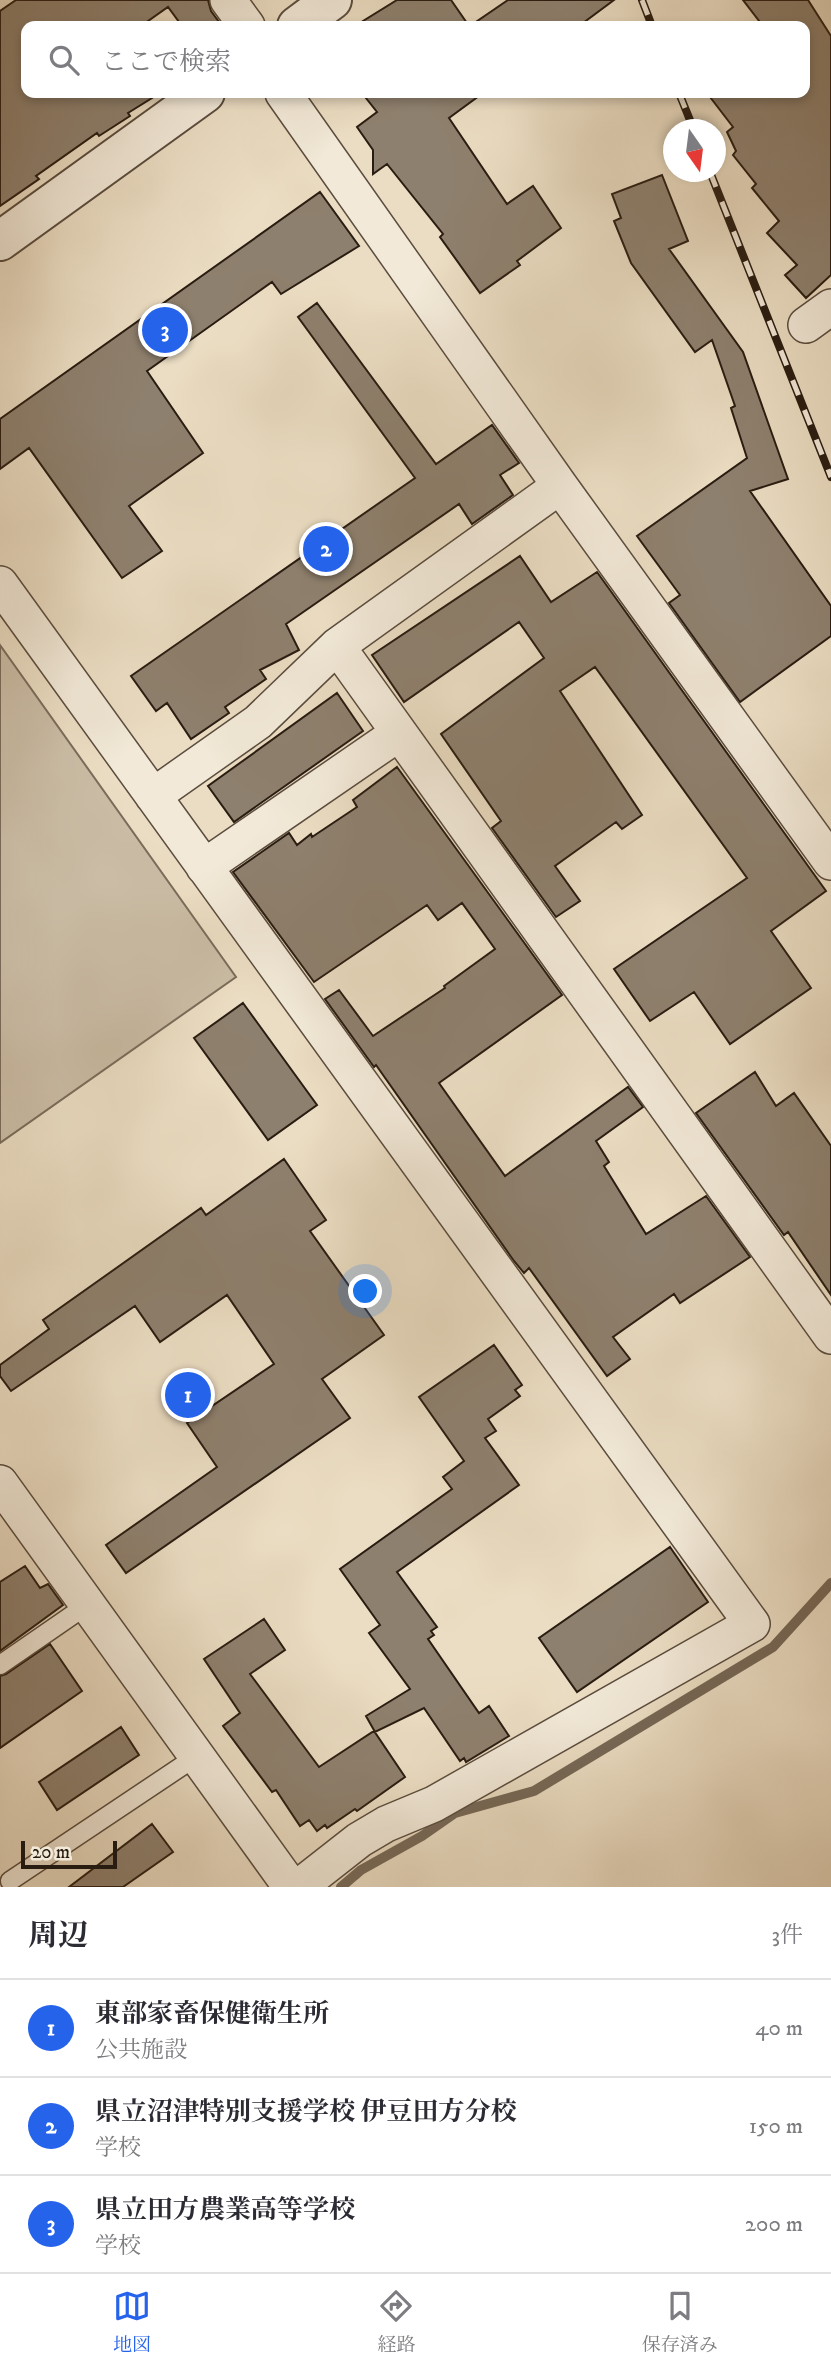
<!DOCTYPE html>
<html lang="ja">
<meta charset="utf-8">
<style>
body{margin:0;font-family:"IM FELL DW Pica","Noto Serif JP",serif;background:#f2f2f3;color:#2b2b33}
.compass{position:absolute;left:663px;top:119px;width:63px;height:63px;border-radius:50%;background:#fff;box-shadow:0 4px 10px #0003;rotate:166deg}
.scale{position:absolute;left:21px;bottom:18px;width:96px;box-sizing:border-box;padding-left:7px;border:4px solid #291c11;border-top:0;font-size:19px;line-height:24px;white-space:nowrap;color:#291c11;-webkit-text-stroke:5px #f2e9d8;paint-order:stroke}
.you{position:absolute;left:366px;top:1292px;width:24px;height:24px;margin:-18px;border:5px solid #fff;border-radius:50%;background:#1a73e8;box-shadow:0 0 0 10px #1a73e833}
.badge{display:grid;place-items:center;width:46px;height:46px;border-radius:50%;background:#2563eb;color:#fff;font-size:23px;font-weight:700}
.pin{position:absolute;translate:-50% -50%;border:4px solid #fff;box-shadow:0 2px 7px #0006}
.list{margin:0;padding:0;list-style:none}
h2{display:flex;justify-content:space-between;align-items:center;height:91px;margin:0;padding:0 28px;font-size:30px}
h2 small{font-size:23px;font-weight:400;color:#7c7c81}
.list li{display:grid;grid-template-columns:46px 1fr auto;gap:21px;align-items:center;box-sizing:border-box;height:98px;padding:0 28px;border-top:2px solid #e1e1e2}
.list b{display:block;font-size:26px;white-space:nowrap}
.list p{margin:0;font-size:23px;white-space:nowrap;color:#7c7c81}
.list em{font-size:23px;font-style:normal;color:#7c7c81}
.icon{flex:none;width:38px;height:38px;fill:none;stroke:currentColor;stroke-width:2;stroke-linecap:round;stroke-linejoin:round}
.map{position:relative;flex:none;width:831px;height:1887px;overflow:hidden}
.search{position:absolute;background:#fff;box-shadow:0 4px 10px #0003;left:21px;right:21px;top:21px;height:77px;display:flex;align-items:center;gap:18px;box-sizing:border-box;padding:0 24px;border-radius:14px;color:#7c7c81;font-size:26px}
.sheet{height:385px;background:#fff}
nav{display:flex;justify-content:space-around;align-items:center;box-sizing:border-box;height:98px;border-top:2px solid #e1e1e2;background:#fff;font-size:19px;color:#7c7c81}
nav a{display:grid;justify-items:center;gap:4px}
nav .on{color:#2563eb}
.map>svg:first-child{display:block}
.green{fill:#cabca5;stroke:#7a6c5b;stroke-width:2}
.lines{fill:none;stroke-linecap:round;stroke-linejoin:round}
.stream{stroke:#766857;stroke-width:10}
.building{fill:#8e806e;stroke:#291c11;stroke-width:2}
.service-casing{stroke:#5a4c3e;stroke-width:21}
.minor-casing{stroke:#5a4c3e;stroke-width:38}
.tertiary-casing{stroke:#5a4c3e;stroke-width:42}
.service{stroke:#f2e9d8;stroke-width:18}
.minor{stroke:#f2e9d8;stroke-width:35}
.tertiary{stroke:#f2e9d8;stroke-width:38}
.rail-casing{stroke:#291c11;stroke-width:8}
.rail{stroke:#f2e9d8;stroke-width:5;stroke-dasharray:16;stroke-linecap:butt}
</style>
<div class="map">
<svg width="831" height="1887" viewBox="0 0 831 1887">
<rect width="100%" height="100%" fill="#ebddc3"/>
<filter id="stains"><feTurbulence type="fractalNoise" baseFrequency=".00286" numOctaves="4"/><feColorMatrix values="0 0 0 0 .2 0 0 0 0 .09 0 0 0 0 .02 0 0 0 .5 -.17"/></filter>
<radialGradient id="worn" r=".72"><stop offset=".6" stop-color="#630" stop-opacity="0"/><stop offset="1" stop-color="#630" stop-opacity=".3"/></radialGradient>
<path class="green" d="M0,645L236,977L0,1143Z"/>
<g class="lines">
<path class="stream" d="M341,1887L361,1870L422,1836L455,1813L534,1791L773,1647L831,1583"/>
</g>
<path class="building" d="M16,0H208L211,11L222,26H182L168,7L141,26H26V93H160L128,113L130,116L99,136L97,133L36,176L39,179L0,206V11Z
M397,0H451L469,26H355Z
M508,0H614L579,26H470Z
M743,0H808L831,36V275L806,298L785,275L797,265L767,233L779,221L752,188L756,184L733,155L736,151L727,132L733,127L707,93H805V26H763Z
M362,93H483L449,118L507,204L533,186L561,228L517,261L520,265L480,293L440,237L443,234L387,164L373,174V150L357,127L377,112Z
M662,175L688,241L669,249L743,352L788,479L750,491L831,606V636L740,702L669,603L680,595L637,536L747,458L731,408L735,406L712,340L695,352L631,263L614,221L621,218L612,194Z
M320,192L359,246L281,294L272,282L147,371L203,453L129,506L162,551L122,578L29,448L0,469V419Z
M317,303L436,464L492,425L519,463L500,475L513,495L472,524L459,504L286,624L299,650L260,670L266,679L225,707L229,713L191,739L167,703L156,711L131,676L415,478L298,317Z
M520,556L551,602L597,572L826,891L771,931L811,988L730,1044L694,992L650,1021L614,969L747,878L595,667L560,691L642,815L622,829L616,822L555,866L580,901L556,917L492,828L501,821L441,734L544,658L519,622L404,702L372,655Z
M337,693L363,731L234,822L208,786Z
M397,767L562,995L439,1083L505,1176L628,1087L643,1107L596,1141L609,1162L604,1166L646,1234L706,1196L750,1257L680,1303L674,1294L613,1337L630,1359L607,1376L529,1268L524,1273L514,1261L376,1065L374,1067L325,999L339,990L373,1036L445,988L444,986L495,949L462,903L438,920L427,905L314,982L233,872L289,833L297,845L311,834L312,837L357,807L353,800Z
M243,1003L317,1105L268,1140L194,1038Z
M755,1072L776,1106L794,1093L831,1146V1295L788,1232L784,1235L696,1113Z
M284,1159L326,1220L310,1231L384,1335L322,1379L350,1418L126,1573L106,1545L217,1467L187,1423L274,1364L227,1295L160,1342L135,1306L11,1391L0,1376V1365L49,1329L43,1320L201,1208L206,1215Z
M494,1345L522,1385L515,1390L520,1396L488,1419L496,1431L485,1438L519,1485L397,1572L437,1627L431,1631L434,1635L428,1639L479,1713L489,1706L509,1736L466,1762L464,1758L460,1761L424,1708L375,1732L366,1716L410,1689L369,1633L380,1625L340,1569L452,1489L443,1477L464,1461L419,1397Z
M670,1547L708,1602L577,1692L539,1638Z
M25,1566L40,1588L48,1584L63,1605L0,1651V1582Z
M264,1619L285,1650L250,1674L319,1767L374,1731L405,1777L357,1811L355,1809L327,1828L325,1825L317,1831L309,1820L300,1826L276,1790L272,1792L223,1726L240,1713L204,1659Z
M50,1644L82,1691L0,1748V1676L6,1674Z
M121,1727L139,1755L57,1810L39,1782Z
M152,1824L173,1852L123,1887H69Z"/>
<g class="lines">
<defs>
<path id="service" d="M0,1665L87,1605
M10,1881L197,1756"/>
<path id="minor" d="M228,0L247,26
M283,93L560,486L831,862
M806,325L831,307
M0,584L752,1624L434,1804L386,1824L359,1840L299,1887
M337,646L831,1336
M153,796L258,722L337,646L560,486
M204,867L399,733
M0,1483L291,1887"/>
<path id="tertiary" d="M297,26L332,0
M0,241L205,93"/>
</defs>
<use href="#service" class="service-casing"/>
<use href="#minor" class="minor-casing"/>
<use href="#tertiary" class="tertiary-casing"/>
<use href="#service" class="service"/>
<use href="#minor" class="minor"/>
<use href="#tertiary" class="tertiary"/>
<defs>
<path id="rail" d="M642,0L652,26
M679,93L694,130
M710,172L831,477"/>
</defs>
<use href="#rail" class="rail-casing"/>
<use href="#rail" class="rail"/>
</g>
<rect width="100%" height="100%" filter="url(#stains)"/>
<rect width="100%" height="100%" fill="url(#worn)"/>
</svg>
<svg class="compass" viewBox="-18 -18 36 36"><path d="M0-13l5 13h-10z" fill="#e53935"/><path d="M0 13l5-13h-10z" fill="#7c7c81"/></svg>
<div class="scale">20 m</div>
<div class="you"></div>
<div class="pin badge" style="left:188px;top:1395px">1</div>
<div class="pin badge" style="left:326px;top:549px">2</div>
<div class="pin badge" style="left:165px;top:330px">3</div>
<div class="search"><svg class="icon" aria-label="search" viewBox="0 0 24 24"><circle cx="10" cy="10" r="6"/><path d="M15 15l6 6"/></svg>ここで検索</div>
</div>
<section class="sheet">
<h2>周辺<small>3件</small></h2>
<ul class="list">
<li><span class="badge">1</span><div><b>東部家畜保健衛生所</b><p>公共施設</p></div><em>40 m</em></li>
<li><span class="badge">2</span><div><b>県立沼津特別支援学校 伊豆田方分校</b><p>学校</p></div><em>150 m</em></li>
<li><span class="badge">3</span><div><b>県立田方農業高等学校</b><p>学校</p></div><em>200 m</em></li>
</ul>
</section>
<nav>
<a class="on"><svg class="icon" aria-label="map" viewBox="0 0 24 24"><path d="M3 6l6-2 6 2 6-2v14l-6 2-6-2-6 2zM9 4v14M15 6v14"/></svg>地図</a>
<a><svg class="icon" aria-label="directions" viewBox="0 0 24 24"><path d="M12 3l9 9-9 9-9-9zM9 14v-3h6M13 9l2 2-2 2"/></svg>経路</a>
<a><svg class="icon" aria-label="saved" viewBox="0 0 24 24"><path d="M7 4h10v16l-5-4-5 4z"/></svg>保存済み</a>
</nav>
